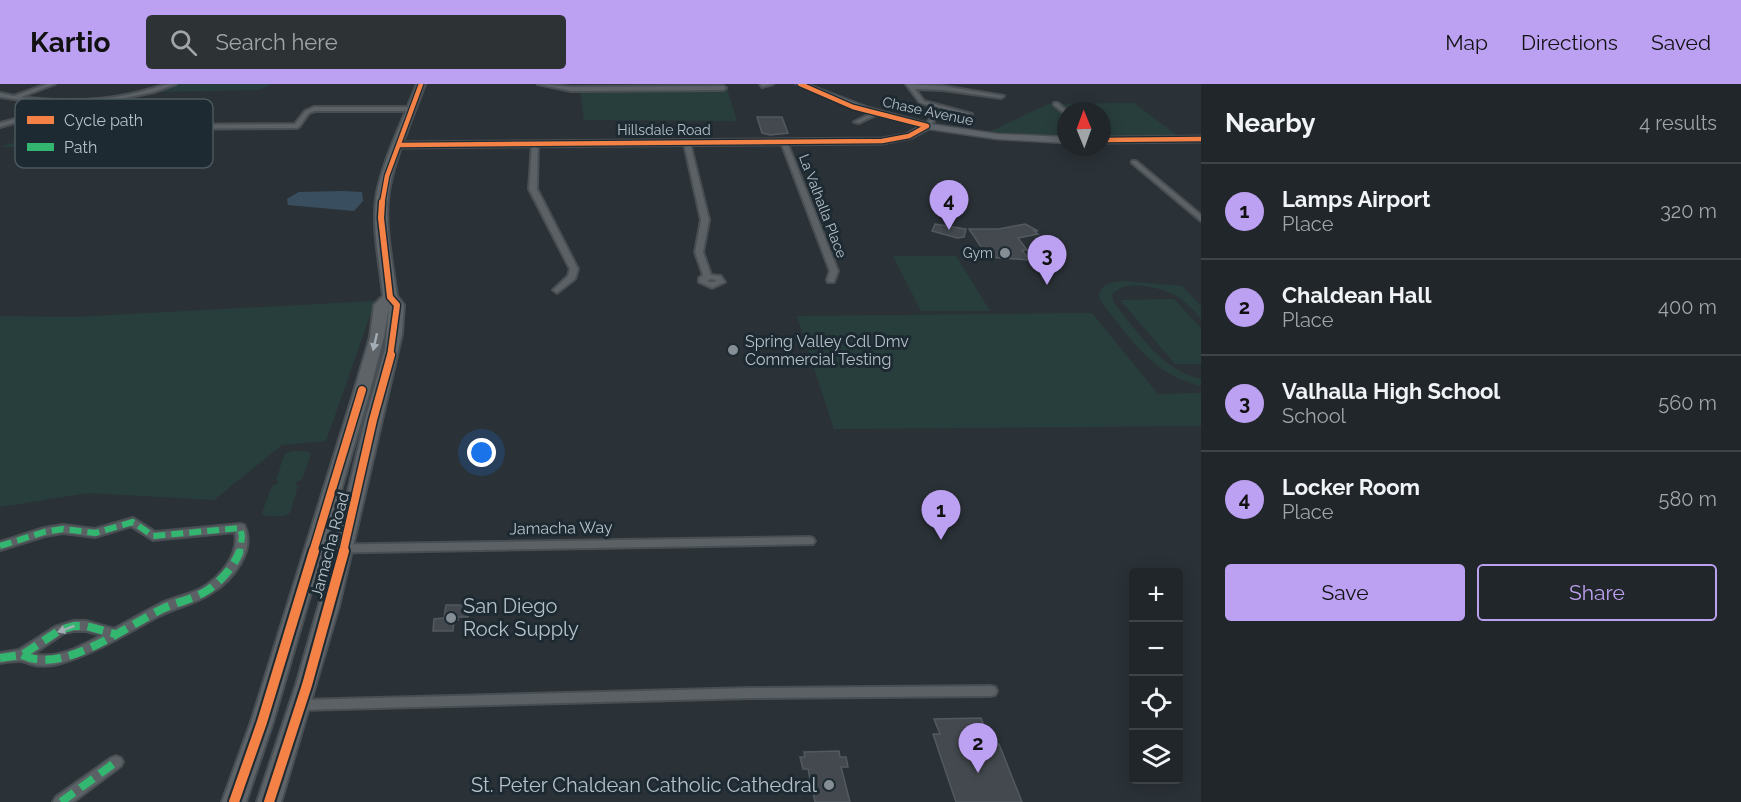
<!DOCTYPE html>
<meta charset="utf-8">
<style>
body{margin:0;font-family:Raleway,sans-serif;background:#2d3235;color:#f1f3f6}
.controls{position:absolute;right:18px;bottom:18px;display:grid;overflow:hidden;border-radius:6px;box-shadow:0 3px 15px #0003}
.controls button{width:54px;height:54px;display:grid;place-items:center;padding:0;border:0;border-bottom:2px solid #3d4346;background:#202629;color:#f1f3f6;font:30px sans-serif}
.compass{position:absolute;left:1057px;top:18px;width:54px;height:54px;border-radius:50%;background:#202629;box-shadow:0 3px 15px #0003;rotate:359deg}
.you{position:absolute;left:482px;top:369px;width:21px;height:21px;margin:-15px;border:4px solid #fff;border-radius:50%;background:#1a73e8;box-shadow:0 0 0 9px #1a73e833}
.badge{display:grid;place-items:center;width:39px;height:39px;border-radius:50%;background:#bca0f2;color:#111;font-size:20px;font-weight:700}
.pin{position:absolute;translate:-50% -50px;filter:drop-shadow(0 2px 3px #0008)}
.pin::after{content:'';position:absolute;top:32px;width:21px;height:18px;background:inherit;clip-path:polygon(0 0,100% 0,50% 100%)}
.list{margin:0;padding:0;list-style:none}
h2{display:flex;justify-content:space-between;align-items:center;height:78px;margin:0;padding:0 24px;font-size:26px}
h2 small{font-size:20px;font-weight:400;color:#a2a5a8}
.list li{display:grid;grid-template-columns:39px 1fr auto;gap:18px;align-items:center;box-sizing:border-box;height:96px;padding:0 24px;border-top:2px solid #3d4346}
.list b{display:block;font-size:22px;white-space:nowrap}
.list p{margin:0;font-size:20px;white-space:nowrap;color:#a2a5a8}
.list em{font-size:20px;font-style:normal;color:#a2a5a8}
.actions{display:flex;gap:12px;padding:18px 24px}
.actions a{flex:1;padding:14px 0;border:2px solid #bca0f2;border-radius:6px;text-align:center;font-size:21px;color:#bca0f2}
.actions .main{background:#bca0f2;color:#111}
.icon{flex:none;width:33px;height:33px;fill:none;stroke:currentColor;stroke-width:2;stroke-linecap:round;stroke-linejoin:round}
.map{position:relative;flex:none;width:1201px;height:718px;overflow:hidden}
header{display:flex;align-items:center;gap:36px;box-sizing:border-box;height:84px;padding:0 30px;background:#bca0f2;color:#111}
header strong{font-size:28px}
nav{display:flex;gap:33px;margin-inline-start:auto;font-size:21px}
.search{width:420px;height:54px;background:#2d3235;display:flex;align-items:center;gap:15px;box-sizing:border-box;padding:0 21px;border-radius:6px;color:#a2a5a8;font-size:22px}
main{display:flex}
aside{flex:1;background:#202629}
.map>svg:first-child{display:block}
.green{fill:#283e3d}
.water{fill:#394f60}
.building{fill:#43494e;stroke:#535a5f;stroke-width:1.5}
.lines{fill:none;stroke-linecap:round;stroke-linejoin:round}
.street-casing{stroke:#484e52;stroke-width:4}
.secondary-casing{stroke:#484e52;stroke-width:3}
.primary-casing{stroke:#484f54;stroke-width:4}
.street{fill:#5b6165;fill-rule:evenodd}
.secondary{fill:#5f646a;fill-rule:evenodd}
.primary{fill:#5d6367;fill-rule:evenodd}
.quiet-far1{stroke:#33b770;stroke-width:6;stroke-dasharray:12 6;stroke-linecap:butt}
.quiet{stroke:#33b770;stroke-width:8;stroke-dasharray:16 8;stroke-linecap:butt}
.cycleway-far3-casing{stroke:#1e2a32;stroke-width:7}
.cycleway-far2-casing{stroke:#1e2a32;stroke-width:9}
.cycleway-far1-casing{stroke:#1e2a32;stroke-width:11}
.cycleway-casing{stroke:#1e2a32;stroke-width:14}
.cycleway-far3{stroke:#f48246;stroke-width:4.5}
.cycleway-far2{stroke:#f48246;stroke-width:6}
.cycleway-far1{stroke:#f48246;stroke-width:8}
.cycleway{stroke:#f48246;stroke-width:10}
.oneway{fill:#a3adb5}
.oneway2{fill:#a3adb4}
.poi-dot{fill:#858e95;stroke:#1e2a32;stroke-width:2}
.labels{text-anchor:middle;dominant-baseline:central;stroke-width:6;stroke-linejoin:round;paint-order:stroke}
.far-street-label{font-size:14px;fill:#b5c0c8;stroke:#1e2a32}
.far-poi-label{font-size:14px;fill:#b5c0c8;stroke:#1e2a32;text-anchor:end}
.poi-label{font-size:16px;fill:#b5c0c8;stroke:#1e2a32;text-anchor:start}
.street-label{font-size:16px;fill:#b5c0c8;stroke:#1e2a32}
.near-poi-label{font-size:20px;fill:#b5c0c8;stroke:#1e2a32;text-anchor:start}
.key{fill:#1e2a32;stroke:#4b575f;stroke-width:1.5}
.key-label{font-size:16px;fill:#b5c0c8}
</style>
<header>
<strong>Kartio</strong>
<div class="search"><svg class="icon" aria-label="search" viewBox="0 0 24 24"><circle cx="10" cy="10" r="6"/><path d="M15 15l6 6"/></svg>Search here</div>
<nav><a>Map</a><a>Directions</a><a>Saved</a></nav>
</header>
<main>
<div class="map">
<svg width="1201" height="718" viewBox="0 0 1201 718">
<rect width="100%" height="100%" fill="#2b3237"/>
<path class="green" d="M177,0H271L260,6L158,8Z
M727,4L737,37L584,36L580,5Z
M1134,19L1178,52L1102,53V27H1066V53L989,48L1048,20Z
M83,30H95L58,63H0L63,43Z
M893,172H956L990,227H921Z
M1123,197L1182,202L1201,222V235C1195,228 1189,221 1181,215C1167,204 1123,193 1112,211L1114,219C1139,249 1161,286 1201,295V302C1151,290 1133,257 1102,219L1099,212C1100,200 1113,198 1123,197Z
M1174,215L1201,244V280H1175L1120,216Z
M375,217L326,357L282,361L214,416L88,409L0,423V232L73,233Z
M1092,229L1158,310L1201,309V342L834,345L797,232Z
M292,367H307L311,370L302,395L295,399L298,402L290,429L284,432H265L262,429L272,402L279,399L276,395L285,370Z"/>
<path class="water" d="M343,107L362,108L363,117L354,127L288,121L287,115L299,108Z"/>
<path class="building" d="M757,33H782L788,49L770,51L762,49Z
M935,140L966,145L964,153L957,154L932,147Z
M1025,140L1038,147H1034L1038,150L1018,154L1027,166H1022L1029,176L988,173L969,145H999Z
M446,521H469L468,533H458V536H454L453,547H433L434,535L444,534Z
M981,634L992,661L999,660L1022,718H956L933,650H940L934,635Z
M839,667L840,673H846L848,683H841L850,718H815L808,685H803L800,673H805L804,668Z"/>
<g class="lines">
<defs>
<path id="street" d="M47,0H55L21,13C58,18 94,18 131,10C146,7 161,0 176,0L154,8L109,17L58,20L38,32L0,43V39L34,30L50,20L0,13V9L14,12Z
M538,0L571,3L723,2L726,4L723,6L571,7Z
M760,0H773L762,3Z
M906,0L943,2L1004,12L1001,14L943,6L915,5L924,17L972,30L969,32L945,26L927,44L924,42L940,24L920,19Z
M1054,19H1058L1067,27L1066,31L1054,21Z
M314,23H412L415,25L412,27H315L309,29L299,43L297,44L146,45L143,43L146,41L295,40L305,27Z
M874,28L877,30L876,31L859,39L854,38Z
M687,57L690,59L709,136L703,168L711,191L721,192L725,198L712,204L699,198V194L703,191L695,168L701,136L684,59ZM711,195L715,196L716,197L712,198L707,197Z
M782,57L787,58L838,187L834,198H828L827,196L830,187L781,58Z
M535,58L538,60L537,105L578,185L575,195L557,209L553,206L568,192L570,185L529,105L532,60Z
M1132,77H1136L1201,131V137L1132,79Z
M133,434L155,448L240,440L244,441C257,466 232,497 211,509C195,520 174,524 157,533C125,550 94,570 58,580C49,582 40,583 31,580C27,579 22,576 18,577C12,577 6,578 0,579V569L19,566L55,543L74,537H86L114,545C131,536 147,526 164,518C176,513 188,511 200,505C219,495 240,471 235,448L153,456L131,442L95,453L63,449L45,452L0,466V458L44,444L63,441L95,445ZM74,547H86L102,551C82,562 57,576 33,570L64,549Z
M809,453L813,454L815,457L813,460L315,469L311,468L309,465L311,462L315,461Z
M990,602L995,603L997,607L995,611L990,612L751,614L300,626L295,625L293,621L295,617L300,616L751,604Z
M116,672L121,674L123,678L121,682L73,718H53L56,713L111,674Z"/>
<path id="secondary" d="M796,0H807L867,23L930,40L997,50L1066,53V59L997,55L929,45L912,54L882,60L399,64L394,61L399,58L882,54L906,50L920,42L861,27Z
M1201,52V58L1102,59V53Z"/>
<path id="primary" d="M417,0H425C413,33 391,81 388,115C385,147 393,181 397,212L404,221L402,250L339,522L281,718H257L296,601L330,482L365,336L385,265L389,221L384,253L368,314L273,638L246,718H222L251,638L352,314L370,253L374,221L383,212C380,180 372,146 376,114C381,80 404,34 417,0Z"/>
</defs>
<use href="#street" class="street-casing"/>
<use href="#secondary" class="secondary-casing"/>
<use href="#primary" class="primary-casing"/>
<use href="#street" class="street"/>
<use href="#secondary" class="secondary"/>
<use href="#primary" class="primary"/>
<path class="quiet-far1" d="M0,462L44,448L63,445L95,449L133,438L153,452L240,444L242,452L240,468"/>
<path class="quiet" d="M22,571C63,591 125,543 162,525C177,518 194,515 208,506C222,496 234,482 240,467
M0,574L22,571L60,546L74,542H86L115,550
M61,718L116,678"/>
<defs>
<path id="cycleway-far3" d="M800,0L853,23L927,42
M1102,56L1201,55
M399,61L882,57L909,52L927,42
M382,120L387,92L421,0"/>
<path id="cycleway-far2" d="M382,118L381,134L390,213L397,221L390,273"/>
<path id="cycleway-far1" d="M313,468L362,306
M343,468L373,336L391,271"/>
<path id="cycleway" d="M234,718L262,638L314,467
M269,718L307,601L344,467"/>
</defs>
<use href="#cycleway-far3" class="cycleway-far3-casing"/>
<use href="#cycleway-far2" class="cycleway-far2-casing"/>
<use href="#cycleway-far1" class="cycleway-far1-casing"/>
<use href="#cycleway" class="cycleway-casing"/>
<use href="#cycleway-far3" class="cycleway-far3"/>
<use href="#cycleway-far2" class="cycleway-far2"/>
<use href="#cycleway-far1" class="cycleway-far1"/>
<use href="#cycleway" class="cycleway"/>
</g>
<defs><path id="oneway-solid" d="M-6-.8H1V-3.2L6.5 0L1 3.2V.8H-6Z" transform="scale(1.5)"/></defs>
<use class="oneway" href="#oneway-solid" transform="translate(375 258) rotate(103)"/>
<use class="oneway2" href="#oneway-solid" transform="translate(66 545) rotate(160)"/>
<g class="poi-dot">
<circle cx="1005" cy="169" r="6"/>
<circle cx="733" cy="266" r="6"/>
<circle cx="451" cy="534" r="6"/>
<circle cx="829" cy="701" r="6"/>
</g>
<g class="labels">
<g class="far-street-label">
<text transform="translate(928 27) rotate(12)">Chase Avenue</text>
<text x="664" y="46">Hillsdale Road</text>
<text transform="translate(823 122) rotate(69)">La Valhalla Place</text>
</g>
<g class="far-poi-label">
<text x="993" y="169">Gym</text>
</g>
<g class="poi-label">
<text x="745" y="257">Spring Valley Cdl Dmv<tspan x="745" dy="18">Commercial Testing</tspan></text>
</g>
<g class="street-label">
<text transform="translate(561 444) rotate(-1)">Jamacha Way</text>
<text transform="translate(330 461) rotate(-75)">Jamacha Road</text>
</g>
<g class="near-poi-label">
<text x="463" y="522">San Diego<tspan x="463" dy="23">Rock Supply</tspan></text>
<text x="817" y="701" text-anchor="end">St. Peter Chaldean Catholic Cathedral</text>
</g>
</g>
<rect x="15" y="15" width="198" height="69" rx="9" class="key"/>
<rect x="27" y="32" width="27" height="8" fill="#f48246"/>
<rect x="27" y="59" width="27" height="8" fill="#33b770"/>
<g class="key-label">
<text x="64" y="42">Cycle path</text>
<text x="64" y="69">Path</text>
</g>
</svg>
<div class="controls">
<button>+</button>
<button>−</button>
<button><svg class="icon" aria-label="locate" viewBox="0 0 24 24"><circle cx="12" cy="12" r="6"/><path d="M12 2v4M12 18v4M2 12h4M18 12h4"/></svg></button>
<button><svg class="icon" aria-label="layers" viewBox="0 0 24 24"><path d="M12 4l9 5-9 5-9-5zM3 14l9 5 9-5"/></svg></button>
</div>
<svg class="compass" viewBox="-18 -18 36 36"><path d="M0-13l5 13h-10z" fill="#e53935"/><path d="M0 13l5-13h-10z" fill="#a2a5a8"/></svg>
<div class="you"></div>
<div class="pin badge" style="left:941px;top:456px">1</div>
<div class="pin badge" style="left:978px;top:689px">2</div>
<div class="pin badge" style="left:1047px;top:201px">3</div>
<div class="pin badge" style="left:949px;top:146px">4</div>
</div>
<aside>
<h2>Nearby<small>4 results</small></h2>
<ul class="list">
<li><span class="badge">1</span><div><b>Lamps Airport</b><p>Place</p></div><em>320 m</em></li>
<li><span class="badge">2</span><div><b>Chaldean Hall</b><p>Place</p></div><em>400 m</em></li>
<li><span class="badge">3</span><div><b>Valhalla High School</b><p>School</p></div><em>560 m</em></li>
<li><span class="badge">4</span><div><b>Locker Room</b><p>Place</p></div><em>580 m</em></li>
</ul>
<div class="actions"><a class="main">Save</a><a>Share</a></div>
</aside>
</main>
